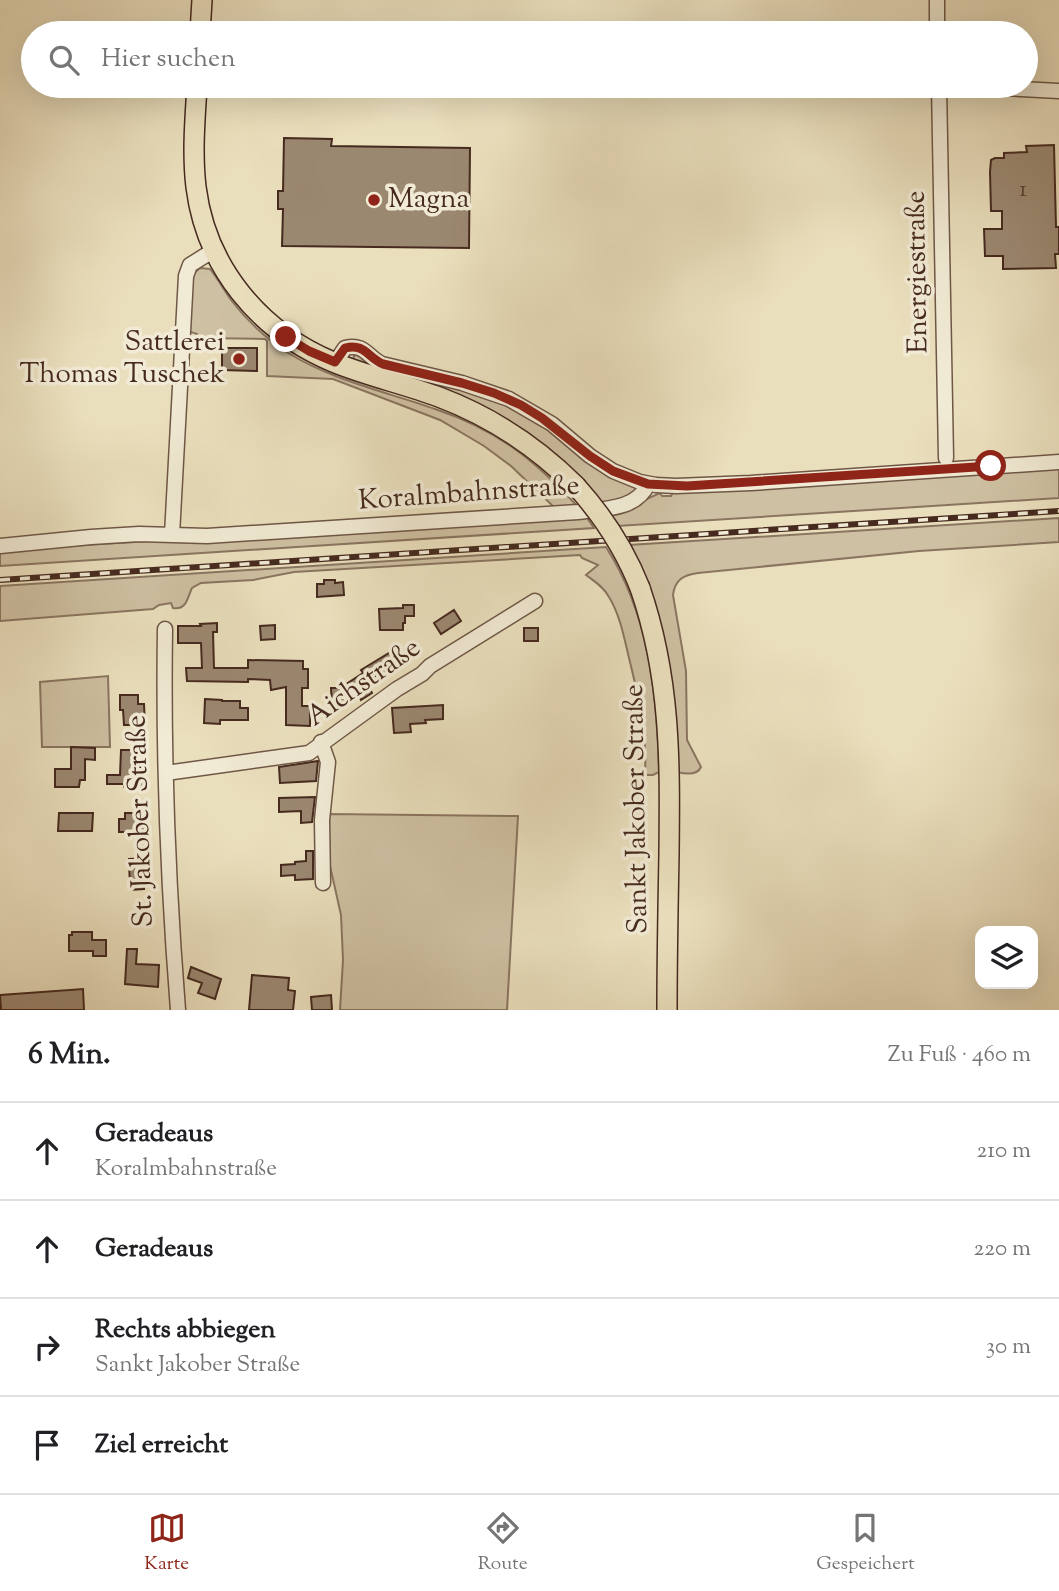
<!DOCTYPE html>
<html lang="de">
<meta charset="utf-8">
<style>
body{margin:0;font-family:"Sorts Mill Goudy",serif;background:#f6f6f6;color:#202124}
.controls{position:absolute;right:21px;bottom:21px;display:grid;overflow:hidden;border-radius:14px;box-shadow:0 7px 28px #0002}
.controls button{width:63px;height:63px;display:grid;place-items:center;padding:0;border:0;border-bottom:2px solid #e0e0e0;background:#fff;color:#202124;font:35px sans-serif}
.stop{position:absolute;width:21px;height:21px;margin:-16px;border:5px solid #8f2418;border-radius:50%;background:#fff}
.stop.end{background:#8f2418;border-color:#fff;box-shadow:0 2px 7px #0008}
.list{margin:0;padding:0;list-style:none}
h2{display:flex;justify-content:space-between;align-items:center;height:91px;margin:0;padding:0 28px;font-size:30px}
h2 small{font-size:23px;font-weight:400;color:#757577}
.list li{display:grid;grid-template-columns:46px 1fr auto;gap:21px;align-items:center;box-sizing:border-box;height:98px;padding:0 28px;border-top:2px solid #e0e0e0}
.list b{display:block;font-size:26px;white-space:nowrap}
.list p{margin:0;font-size:23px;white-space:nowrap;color:#757577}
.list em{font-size:23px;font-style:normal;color:#757577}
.icon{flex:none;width:38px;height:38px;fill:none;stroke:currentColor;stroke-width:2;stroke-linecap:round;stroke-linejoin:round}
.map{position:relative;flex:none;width:1059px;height:1010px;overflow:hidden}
.search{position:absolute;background:#fff;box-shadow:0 7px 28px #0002;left:21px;right:21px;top:21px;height:77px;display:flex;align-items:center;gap:18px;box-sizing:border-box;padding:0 24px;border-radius:38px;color:#757577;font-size:26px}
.sheet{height:483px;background:#fff}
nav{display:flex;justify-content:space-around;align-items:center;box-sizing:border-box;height:98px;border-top:2px solid #e0e0e0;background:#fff;font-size:19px;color:#757577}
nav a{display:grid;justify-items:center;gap:4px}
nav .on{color:#8f2418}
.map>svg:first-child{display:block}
.green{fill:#cec0a2;stroke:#8a7560;stroke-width:2}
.building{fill:#9b8871;stroke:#462a1f;stroke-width:2}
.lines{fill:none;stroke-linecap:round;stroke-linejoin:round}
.minor-casing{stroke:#6f5746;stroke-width:17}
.major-casing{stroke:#462a1f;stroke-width:22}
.minor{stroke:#f1ead4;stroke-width:14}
.major{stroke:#eadfbd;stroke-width:19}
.rail-casing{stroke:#462a1f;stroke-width:6}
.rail{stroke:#f1ead4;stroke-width:3.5;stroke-dasharray:10;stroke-linecap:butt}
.major-bridge-casing{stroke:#462a1f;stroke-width:22;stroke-linecap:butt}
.major-bridge{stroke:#eadfbd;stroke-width:19}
.route{stroke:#8f2418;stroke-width:9}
.poi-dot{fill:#8f2418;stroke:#f1ead4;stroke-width:2.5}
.labels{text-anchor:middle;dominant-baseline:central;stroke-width:7;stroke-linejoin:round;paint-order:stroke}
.number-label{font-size:24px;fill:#5b4234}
.poi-label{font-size:28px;fill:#462a1f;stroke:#f1ead4;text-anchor:start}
.street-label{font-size:28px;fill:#462a1f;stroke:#f1ead4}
</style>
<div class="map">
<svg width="1059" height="1010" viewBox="0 0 1059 1010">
<rect width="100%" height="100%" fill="#eadfbd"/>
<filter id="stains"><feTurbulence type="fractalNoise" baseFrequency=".00286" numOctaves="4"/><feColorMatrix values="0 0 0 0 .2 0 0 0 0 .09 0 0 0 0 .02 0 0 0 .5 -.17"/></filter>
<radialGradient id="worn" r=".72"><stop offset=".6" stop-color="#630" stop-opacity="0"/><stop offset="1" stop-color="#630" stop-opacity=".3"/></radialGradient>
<path class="green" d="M200,268L210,269C218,279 224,290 231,300C247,321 268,340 290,354C334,381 387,392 435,409C498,430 535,460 579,508L556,509L511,466L484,446L440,420L333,379L267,376V341L265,339L197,338V334L191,332L188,334L193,274Z
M358,354L510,403L638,488L631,496L603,505L573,474L353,360L354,356Z
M1059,465V498L617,526L608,513L624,509L660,493L662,496H671L673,492Z
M585,515L594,528L0,566V550Z
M1059,518V542L919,551L698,573C684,575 675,579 673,595L686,671L687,740L701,767C697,776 685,774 677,772L629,545Z
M606,547C649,614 657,694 659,772L653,775H645C647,732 639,699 629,658C624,637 620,615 609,597C604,587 594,581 586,575L598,565L582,558L580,555L294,572L253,580L201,583L192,588C187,598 187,610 173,608L171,603L159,605L153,609L0,621V586Z
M108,676L110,747H42L40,682Z
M329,814L518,816L507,1010H340L343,960L341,915L328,857Z"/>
<path class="building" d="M284,138L332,139L331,146L470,148L469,248L282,246L283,209H278V191H283Z
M1054,145L1056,227H1059V254H1055L1056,268L1003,269V256H985L984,229H1002V211H991L990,172L991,160L995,158H1004V153L1027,152L1026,146Z
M222,348H257V371L222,370Z
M324,580H335V583L343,582L344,595L317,597V584H324Z
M403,605H414V616H405V623H403V630H380L379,609L403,608Z
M454,610L461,621L441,634L434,623Z
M217,623V632H213L214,668H248V660L303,661V669H308V688H302V706H310V726L286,725V687L271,690L270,680L248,679V682L187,681L186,668H202L201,643H178V626H201L200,624Z
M275,625V639L261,640L260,626Z
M524,628H538V641H524Z
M394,650L403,666L387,676L385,671L366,683L372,693L361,700L360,697L344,707H332L331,688H340L363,673L361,670Z
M120,695H138V704H144L145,725H124L123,710H120Z
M205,699L222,700V701H240V708H248V720H220V724L204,723Z
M443,705V719L425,720L426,723L410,724L411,732L394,733L392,708Z
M71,747L95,748V760L85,759V780H80L79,787H55V769H71Z
M121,750H133V767H146V787H124V784H107V775H120Z
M318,761L316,781L280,783L279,767Z
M315,797L312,822L301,823V811L279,812V798Z
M59,813H93L92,831H58Z
M125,813H148L147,832H119V819H125Z
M306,851H313V879L295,880V875L281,876V865L295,864V862L306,861Z
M148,858L149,870H146L147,881H144V889L130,890L129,859Z
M72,932H92V940H106V956H93V951H69V935H72Z
M127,949H137L136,964L159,965L158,987L125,984Z
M191,967L221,979L215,999L198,993L202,983L188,978Z
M252,975L289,978L288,990L295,991L293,1010H249Z
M83,989L84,1010H1L0,995Z
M331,995L332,1010H312L311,997Z"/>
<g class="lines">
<defs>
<path id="minor" d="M937,0V33
M939,86L946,458
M966,86L1059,91
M335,363L345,348C365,343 367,357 382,364L462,383L509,399L552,424L590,456L613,471L640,482L656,485L676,486L751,483L1059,462
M172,535L186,276L190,265L214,250
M0,546L91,537L139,534L207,536L578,512C602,509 637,510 648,484
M165,629C163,756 168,884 178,1010
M321,742L328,762L322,820L323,883
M166,773L309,753L397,689L422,674L430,666L535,601"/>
<path id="major" d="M200,33L202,0
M197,86C195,119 192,153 196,187C206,267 259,331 333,362C367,376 404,384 439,397C492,417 536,446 576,486
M640,588C671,678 670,761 669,854C668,906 667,958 667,1010"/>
</defs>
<use href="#minor" class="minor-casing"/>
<use href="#major" class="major-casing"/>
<use href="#minor" class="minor"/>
<use href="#major" class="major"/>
<defs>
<path id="rail" d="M0,580L1059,511"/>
</defs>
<use href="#rail" class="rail-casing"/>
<use href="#rail" class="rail"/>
<defs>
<path id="major-bridge" d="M576,486C603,516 625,550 640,588"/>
</defs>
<use href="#major-bridge" class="major-bridge-casing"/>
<use href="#major-bridge" class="major-bridge"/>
</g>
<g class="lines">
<path class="route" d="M286,337L309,351L335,362L345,348C365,343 367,357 383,364L462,383L494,393L521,405L542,418L590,456L613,471L648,484L687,486L991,466"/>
</g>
<g class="poi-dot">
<circle cx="374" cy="200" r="7"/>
<circle cx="239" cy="359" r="7"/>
</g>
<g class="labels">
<g class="number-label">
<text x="1023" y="190">1</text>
</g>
<g class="poi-label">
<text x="388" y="200">Magna</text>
<text x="225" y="343" text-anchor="end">Sattlerei<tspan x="225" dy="32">Thomas Tuschek</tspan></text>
</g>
<g class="street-label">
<text transform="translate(918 272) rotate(-91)">Energiestraße</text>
<text transform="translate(469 494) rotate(-4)">Koralmbahnstraße</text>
<text transform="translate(364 683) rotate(-35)">Aichstraße</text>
<text transform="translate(637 809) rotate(-91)">Sankt Jakober Straße</text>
<text transform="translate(141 821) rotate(-92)">St. Jakober Straße</text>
</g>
</g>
<rect width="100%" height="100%" filter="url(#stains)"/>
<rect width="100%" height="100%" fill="url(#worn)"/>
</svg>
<div class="controls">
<button><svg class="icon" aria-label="layers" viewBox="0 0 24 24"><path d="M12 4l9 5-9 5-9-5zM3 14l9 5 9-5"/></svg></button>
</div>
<div class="stop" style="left:991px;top:466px"></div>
<div class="stop end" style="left:286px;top:337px"></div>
<div class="search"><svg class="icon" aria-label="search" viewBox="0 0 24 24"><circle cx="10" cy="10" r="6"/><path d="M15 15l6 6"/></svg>Hier suchen</div>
</div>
<section class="sheet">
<h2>6 Min.<small>Zu Fuß · 460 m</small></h2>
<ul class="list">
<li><svg class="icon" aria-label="ahead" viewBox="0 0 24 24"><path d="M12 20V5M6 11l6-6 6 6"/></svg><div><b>Geradeaus</b><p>Koralmbahnstraße</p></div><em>210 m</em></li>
<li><svg class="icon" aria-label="ahead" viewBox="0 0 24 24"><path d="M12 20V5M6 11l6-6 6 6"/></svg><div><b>Geradeaus</b></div><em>220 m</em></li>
<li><svg class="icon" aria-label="right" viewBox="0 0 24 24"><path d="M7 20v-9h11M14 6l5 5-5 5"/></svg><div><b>Rechts abbiegen</b><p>Sankt Jakober Straße</p></div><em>30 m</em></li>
<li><svg class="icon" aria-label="arrive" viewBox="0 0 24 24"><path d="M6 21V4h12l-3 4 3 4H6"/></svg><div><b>Ziel erreicht</b></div></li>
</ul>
</section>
<nav>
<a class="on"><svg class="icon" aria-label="map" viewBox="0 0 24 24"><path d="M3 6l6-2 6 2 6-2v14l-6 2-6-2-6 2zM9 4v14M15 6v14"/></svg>Karte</a>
<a><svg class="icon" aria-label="directions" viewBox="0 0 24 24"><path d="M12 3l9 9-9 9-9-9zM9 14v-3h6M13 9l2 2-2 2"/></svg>Route</a>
<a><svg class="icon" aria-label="saved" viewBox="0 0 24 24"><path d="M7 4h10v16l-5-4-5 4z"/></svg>Gespeichert</a>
</nav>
